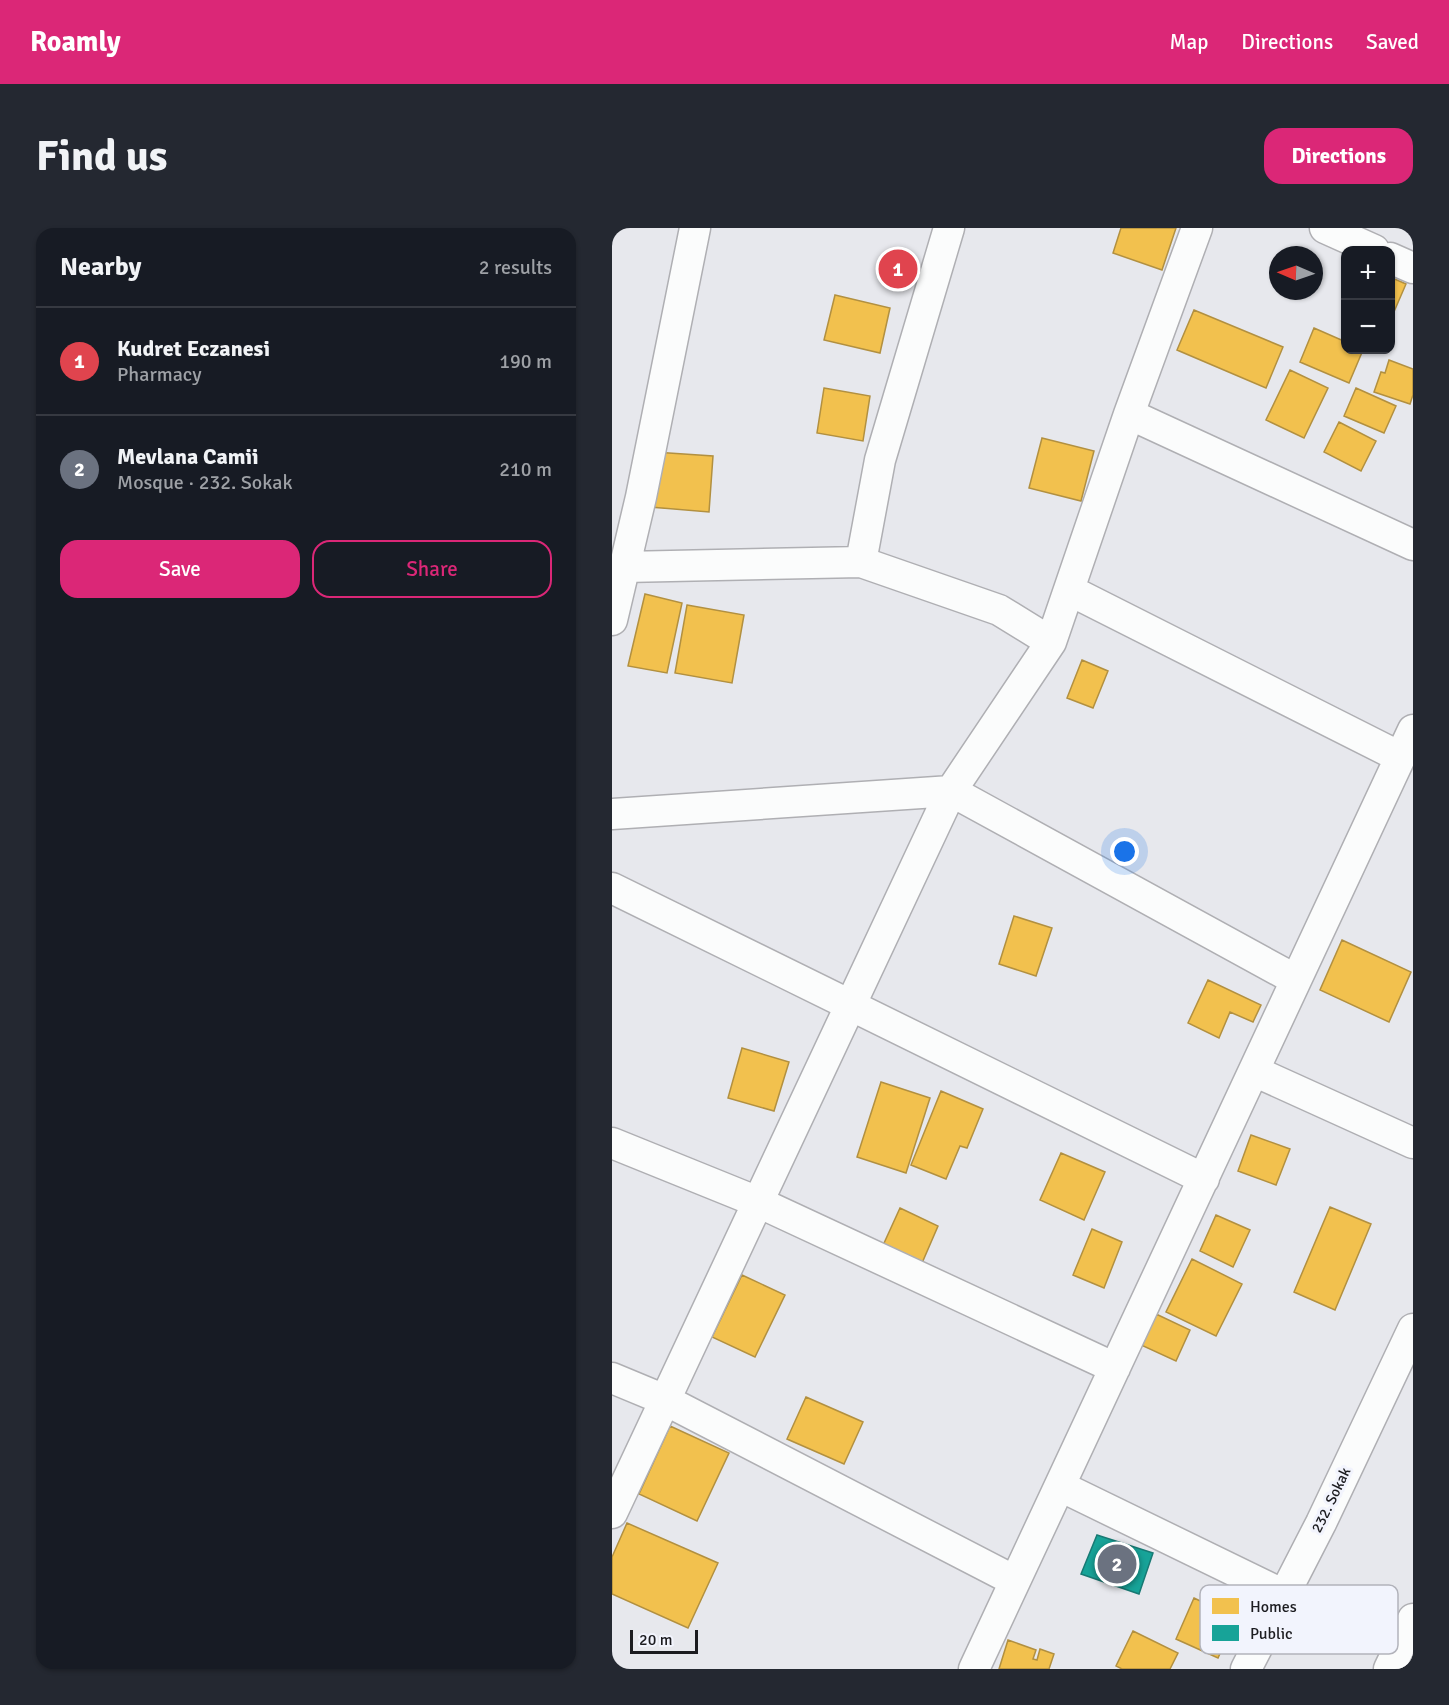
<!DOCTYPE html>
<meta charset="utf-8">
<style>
body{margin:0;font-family:Signika,sans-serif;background:#242831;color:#f1f3f6}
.controls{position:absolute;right:18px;top:18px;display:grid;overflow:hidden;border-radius:12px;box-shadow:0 2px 4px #0004}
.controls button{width:54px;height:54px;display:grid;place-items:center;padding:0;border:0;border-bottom:2px solid #363941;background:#171b24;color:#f1f3f6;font:30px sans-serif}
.compass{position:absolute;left:657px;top:18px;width:54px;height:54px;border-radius:50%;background:#171b24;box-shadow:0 2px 4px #0004;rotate:272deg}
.scale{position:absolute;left:18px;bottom:15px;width:68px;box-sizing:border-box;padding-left:6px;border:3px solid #1c1c20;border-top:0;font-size:16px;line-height:21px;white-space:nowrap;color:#1c1c20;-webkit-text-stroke:4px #f2f4fd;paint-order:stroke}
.you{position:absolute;left:513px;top:624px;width:21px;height:21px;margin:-15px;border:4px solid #fff;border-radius:50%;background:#1a73e8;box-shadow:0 0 0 9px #1a73e833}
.badge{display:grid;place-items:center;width:39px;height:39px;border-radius:50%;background:#db2777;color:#fff;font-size:20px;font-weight:700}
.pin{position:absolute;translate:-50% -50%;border:3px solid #fff;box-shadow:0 2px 6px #0006}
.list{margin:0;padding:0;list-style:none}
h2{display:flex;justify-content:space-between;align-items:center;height:78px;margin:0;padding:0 24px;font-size:26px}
h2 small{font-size:20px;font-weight:400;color:#9ea1a6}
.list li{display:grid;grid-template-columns:39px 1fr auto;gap:18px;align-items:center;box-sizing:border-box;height:108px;padding:0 24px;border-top:2px solid #363941}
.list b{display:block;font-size:22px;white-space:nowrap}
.list p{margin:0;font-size:20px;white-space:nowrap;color:#9ea1a6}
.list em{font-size:20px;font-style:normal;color:#9ea1a6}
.actions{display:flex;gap:12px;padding:18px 24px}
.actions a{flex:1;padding:14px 0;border:2px solid #db2777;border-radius:18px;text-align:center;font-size:21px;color:#db2777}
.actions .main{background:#db2777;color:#fff}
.map{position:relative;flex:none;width:801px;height:1441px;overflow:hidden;border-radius:18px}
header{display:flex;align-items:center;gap:36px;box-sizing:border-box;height:84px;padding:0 30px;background:#db2777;color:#fff}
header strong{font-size:28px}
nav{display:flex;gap:33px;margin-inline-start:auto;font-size:21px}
.intro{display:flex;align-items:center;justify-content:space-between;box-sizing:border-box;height:144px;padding:0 36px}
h1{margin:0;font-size:42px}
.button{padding:15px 27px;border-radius:18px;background:#db2777;color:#fff;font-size:21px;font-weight:700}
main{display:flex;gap:36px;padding:0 36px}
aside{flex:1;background:#171b24;border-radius:18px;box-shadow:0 2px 4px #0004}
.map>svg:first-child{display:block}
.homes{fill:#f2c14e;stroke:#b29040;stroke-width:1.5}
.public{fill:#17a398;stroke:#187a74;stroke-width:1.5}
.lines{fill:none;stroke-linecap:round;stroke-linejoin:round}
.minor-casing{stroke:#afafb3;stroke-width:33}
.minor{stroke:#fbfcfc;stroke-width:30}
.labels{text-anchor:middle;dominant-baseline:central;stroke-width:6;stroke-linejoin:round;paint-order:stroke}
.street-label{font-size:15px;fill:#1c1c20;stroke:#f2f4fd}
.key{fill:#f2f4fd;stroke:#b2b3bb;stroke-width:1.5}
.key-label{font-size:16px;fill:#1c1c20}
</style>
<header>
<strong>Roamly</strong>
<nav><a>Map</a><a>Directions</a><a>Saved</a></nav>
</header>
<div class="intro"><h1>Find us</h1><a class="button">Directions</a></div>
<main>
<aside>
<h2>Nearby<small>2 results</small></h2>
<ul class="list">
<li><span class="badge" style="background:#e0444e">1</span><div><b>Kudret Eczanesi</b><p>Pharmacy</p></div><em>190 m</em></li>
<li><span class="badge" style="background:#6b7280">2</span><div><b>Mevlana Camii</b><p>Mosque · 232. Sokak</p></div><em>210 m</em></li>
</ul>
<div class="actions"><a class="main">Save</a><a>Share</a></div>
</aside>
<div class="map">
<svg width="801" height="1441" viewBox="0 0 801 1441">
<rect width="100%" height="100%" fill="#e7e8ed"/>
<path class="homes" d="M509,0H564L550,42L501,25Z
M778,49L794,56L778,93Z
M223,67L278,80L268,125L212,112Z
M582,82L671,119L654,160L565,122Z
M702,100L734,114V122H751L737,155L688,134Z
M777,132L801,141V167L798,176L762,164L769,144L773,145Z
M678,142L716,160L692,210L654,192Z
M212,160L258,168L251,213L205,205Z
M744,160L784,178L772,205L732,188Z
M727,194L764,213L749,243L712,224Z
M430,210L482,223L469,273L417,260Z
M42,224L101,228L97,284L38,279Z
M33,366L70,375L55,445L16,438Z
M75,377L132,387L120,455L63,445Z
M470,432L496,443L481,480L455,470Z
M402,688L440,700L424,748L387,736Z
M730,712L799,744L777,794L708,762Z
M596,752L649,777L641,794L618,784L607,810L576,795Z
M130,820L177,834L162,883L116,870Z
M269,854L318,870L294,945L245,929Z
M329,863L371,881L355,920L348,918L334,951L299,937Z
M639,907L678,921L664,957L626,943Z
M449,925L493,944L472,992L428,972Z
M718,979L759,996L723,1082L682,1064Z
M288,980L326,998L307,1042L268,1024Z
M604,987L638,1002L621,1039L588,1023Z
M480,1001L510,1014L492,1060L461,1047Z
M580,1031L630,1056L604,1108L554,1084Z
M130,1047L173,1067L143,1129L100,1109Z
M544,1086L578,1102L564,1133L529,1117Z
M194,1169L251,1194L232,1236L175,1211Z
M58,1198L117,1225L85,1293L27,1266Z
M15,1295L106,1335L76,1400L0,1366V1329Z
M582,1370L624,1390L606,1430L564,1411Z
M521,1403L566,1425L558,1441H510L504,1438Z
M396,1412L424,1422L421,1431L425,1432L428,1421L442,1426L437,1441H387Z"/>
<path class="public" d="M485,1307L541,1325L527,1366L469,1346Z"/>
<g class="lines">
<defs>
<path id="minor" d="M713,0L762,22
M778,30L801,40
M517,186L801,317
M249,334L268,232L337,0
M12,339L249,334L387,382L439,414
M457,362L788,529
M0,392L29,269L83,0
M0,586L339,563L439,414L517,186L585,0
M0,660L592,951
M642,843L801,915
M0,915L146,974L503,1140
M0,1150L53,1172L403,1353
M448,1258L672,1367
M0,1285L339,563L684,752
M362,1441L801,502
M634,1441L709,1295L801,1101
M777,1441L801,1391"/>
</defs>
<use href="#minor" class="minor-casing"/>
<use href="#minor" class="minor"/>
</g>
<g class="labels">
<g class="street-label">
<text transform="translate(719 1272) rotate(-64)">232. Sokak</text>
</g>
</g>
<rect x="588" y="1357" width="198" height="69" rx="9" class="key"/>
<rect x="600" y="1370" width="27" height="16" fill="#f2c14e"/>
<rect x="600" y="1397" width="27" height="16" fill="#17a398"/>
<g class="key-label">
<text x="638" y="1384">Homes</text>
<text x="638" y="1411">Public</text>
</g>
</svg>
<div class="controls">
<button>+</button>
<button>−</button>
</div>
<svg class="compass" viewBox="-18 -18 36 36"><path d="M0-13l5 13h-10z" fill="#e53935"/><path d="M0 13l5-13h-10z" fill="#9ea1a6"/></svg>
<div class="scale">20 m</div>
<div class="you"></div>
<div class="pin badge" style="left:286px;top:41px;background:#e0444e">1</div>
<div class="pin badge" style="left:505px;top:1336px;background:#6b7280">2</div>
</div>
</main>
